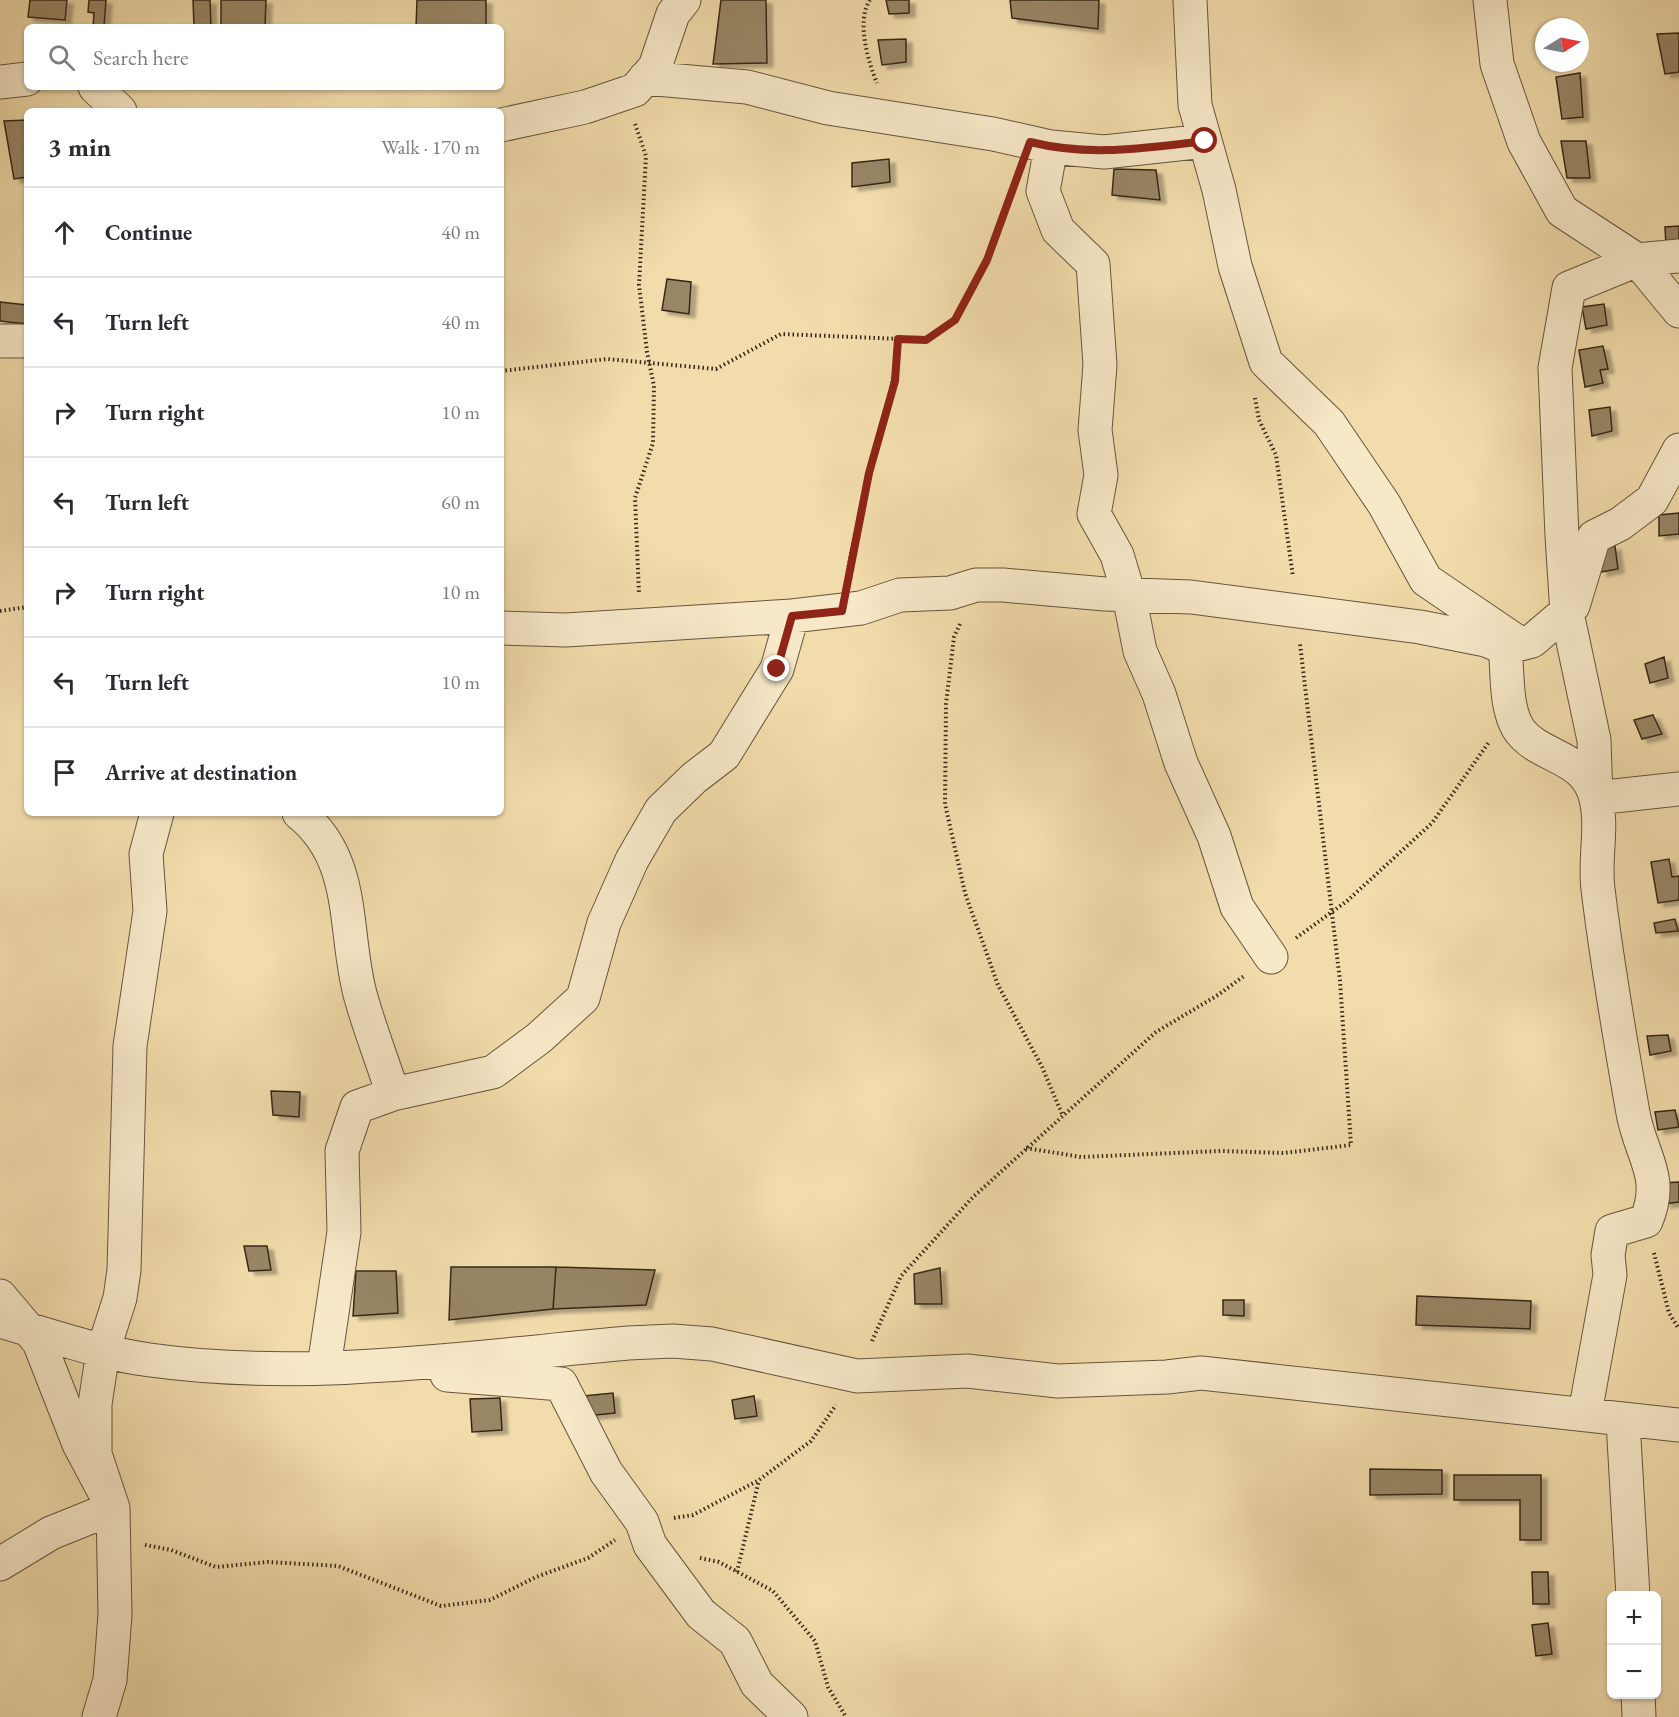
<!DOCTYPE html>
<meta charset="utf-8">
<style>
body{margin:0;font-family:"EB Garamond",serif;background:#f7f7f7;color:#2b2b33}
.controls{position:absolute;right:18px;bottom:18px;display:grid;overflow:hidden;border-radius:9px;box-shadow:0 2px 4px #0004}
.controls button{width:54px;height:54px;display:grid;place-items:center;padding:0;border:0;border-bottom:2px solid #e1e1e2;background:#fff;color:#2b2b33;font:30px sans-serif}
.compass{position:absolute;left:1535px;top:18px;width:54px;height:54px;border-radius:50%;background:#fff;box-shadow:0 2px 4px #0004;rotate:80deg}
.stop{position:absolute;width:18px;height:18px;margin:-14px;border:4px solid #8f2418;border-radius:50%;background:#fff}
.stop.end{background:#8f2418;border-color:#fff;box-shadow:0 2px 6px #0008}
.list{margin:0;padding:0;list-style:none}
h2{display:flex;justify-content:space-between;align-items:center;height:78px;margin:0;padding:0 24px;font-size:26px}
h2 small{font-size:20px;font-weight:400;color:#7c7c81}
.list li{display:grid;grid-template-columns:39px 1fr auto;gap:18px;align-items:center;box-sizing:border-box;height:90px;padding:0 24px;border-top:2px solid #e1e1e2}
.list b{display:block;font-size:22px;white-space:nowrap}
.list em{font-size:20px;font-style:normal;color:#7c7c81}
.icon{flex:none;width:33px;height:33px;fill:none;stroke:currentColor;stroke-width:2;stroke-linecap:round;stroke-linejoin:round}
.map{position:relative;flex:none;width:1679px;height:1717px;overflow:hidden}
.search{position:absolute;background:#fff;box-shadow:0 2px 4px #0004;left:24px;top:24px;width:480px;height:66px;display:flex;align-items:center;gap:15px;box-sizing:border-box;padding:0 21px;border-radius:9px;color:#7c7c81;font-size:22px}
.panel{position:absolute;background:#fff;box-shadow:0 2px 4px #0004;left:24px;top:108px;width:480px;height:708px;border-radius:9px}
.map>svg:first-child{display:block}
.building{fill:#988665;stroke:#362819;stroke-width:1.5;filter:url(#shadow)}
.lines{fill:none;stroke-linecap:round;stroke-linejoin:round}
.minor-casing{stroke:#65553e;stroke-width:35}
.path{stroke:#362819;stroke-width:4;stroke-dasharray:1.5 3;stroke-linecap:butt}
.minor{stroke:#f7e8c8;stroke-width:33}
.route{stroke:#8f2418;stroke-width:8}
</style>
<div class="map">
<svg width="1679" height="1717" viewBox="0 0 1679 1717">
<defs>
<filter id="shadow"><feDropShadow dx="6" dy="4" stdDeviation="1.5" flood-color="#0004"/></filter>
</defs>
<rect width="100%" height="100%" fill="#f2dcab"/>
<filter id="stains"><feTurbulence type="fractalNoise" baseFrequency=".00333" numOctaves="4"/><feColorMatrix values="0 0 0 0 .2 0 0 0 0 .09 0 0 0 0 .02 0 0 0 .5 -.17"/></filter>
<radialGradient id="worn" r=".72"><stop offset=".6" stop-color="#630" stop-opacity="0"/><stop offset="1" stop-color="#630" stop-opacity=".3"/></radialGradient>
<path class="building" d="M30,0H67L65,20L28,17Z
M89,0H106L104,27H93L94,13L88,12Z
M193,0H210L211,27H194Z
M221,0H266L265,27H221Z
M417,0H486V27H416Z
M721,0H766L767,63L713,64Z
M886,0H909V13L889,14Z
M1010,0H1099L1098,29L1012,18Z
M1679,33V72L1665,74L1657,34Z
M906,39V62L882,65L878,40Z
M1580,73L1583,117L1562,119L1556,77Z
M27,120V177L14,179L4,121Z
M1561,141H1586L1590,178H1567Z
M889,159L890,182L852,187V163Z
M1114,169L1156,170L1160,200L1112,195Z
M1679,226V243L1666,246L1665,227Z
M667,279L691,282L689,314L662,310Z
M0,302L27,305V324L0,321Z
M1604,304L1607,325L1586,329L1582,307Z
M1603,346L1608,369L1600,370L1603,383L1585,387L1579,350Z
M1610,407L1612,431L1592,436L1589,410Z
M1679,513V534L1659,536V515Z
M1615,546L1618,569L1601,572L1599,550Z
M1664,657L1668,678L1650,683L1645,664Z
M1653,715L1662,734L1642,739L1634,720Z
M1669,859L1672,877L1679,876V900L1658,903L1651,862Z
M1675,919L1678,931L1656,933L1654,923Z
M1668,1035L1671,1051L1650,1055L1647,1036Z
M271,1091L300,1092L299,1117L273,1115Z
M1675,1110L1679,1127L1658,1130L1655,1112Z
M1679,1182V1202L1665,1204L1663,1183Z
M244,1246H267L271,1270L249,1271Z
M451,1267H556L553,1309L449,1320Z
M556,1267L655,1270L646,1305L553,1309Z
M940,1268L942,1304H915L914,1274Z
M356,1271H396L398,1313L353,1316Z
M1417,1296L1531,1301L1530,1329L1416,1325Z
M1223,1300H1244V1316L1223,1315Z
M613,1393L615,1413L586,1416L584,1396Z
M754,1396L757,1416L735,1419L732,1400Z
M500,1398L502,1430L472,1432L470,1399Z
M1370,1469L1442,1470V1494L1370,1495Z
M1454,1475H1541V1540H1520V1500H1454Z
M1532,1572H1548L1549,1604H1533Z
M1548,1623L1552,1654L1536,1656L1532,1625Z"/>
<g class="lines">
<defs>
<path id="minor" d="M1190,0L1195,105L1219,190L1235,266L1266,362L1329,423L1384,504L1426,580L1513,639
M1490,0L1497,64L1524,142L1562,211L1637,260L1679,311
M645,78L747,87L828,108L993,134L1051,147L1104,152L1205,141
M0,82L27,79
M95,87L120,111
M501,125L585,107L635,90L655,67L673,14L684,0
M1051,147L1043,191L1058,230L1093,264L1100,365L1095,430L1101,475L1094,514L1117,555L1129,595L1140,651L1159,694L1181,763L1214,836L1237,907L1271,957
M1679,256L1637,260L1569,288L1555,368L1562,536L1567,613L1594,740L1596,798L1679,789
M0,341H27
M501,628L566,630L792,616L861,608L900,595L950,593L976,585H1003L1105,594L1191,597L1420,627L1486,640L1505,648L1532,641L1573,606L1594,537L1620,524L1652,500L1679,450
M1505,648C1508,673 1505,706 1518,728C1538,759 1586,754 1596,799C1603,828 1594,860 1598,889C1607,964 1620,1039 1633,1113C1641,1157 1665,1176 1646,1221L1612,1231L1608,1255L1610,1275L1585,1413
M299,813C357,859 343,929 360,994C369,1027 382,1060 393,1094L357,1107L342,1151L344,1232L324,1367
M393,1094L493,1072L539,1038L583,998L604,923L632,860L661,810L694,778L724,755L777,669L792,616
M0,1296L39,1342L79,1444L113,1508L51,1533L0,1564
M0,1321C49,1335 99,1353 150,1360C308,1382 470,1357 628,1343L673,1341L712,1344L857,1376L967,1371L1058,1381L1167,1377L1201,1373L1679,1425
M447,1375L561,1384L606,1472L642,1522L650,1545L701,1614L735,1641L757,1684L791,1717
M1623,1421L1633,1596
M1638,1694L1639,1717
M99,1717L110,1680L115,1615L113,1508L95,1454V1404L103,1351L120,1298L124,1270L130,1046L150,911L146,854L157,813"/>
</defs>
<use href="#minor" class="minor-casing"/>
<path class="path" d="M870,0C856,20 868,62 877,83
M635,124L646,156L639,285L647,352L654,386L653,443L635,498L639,594
M501,371L607,359L716,369L781,334L926,340L955,320L987,260L1010,193
M1255,398L1259,420L1276,455L1293,577
M847,576C860,496 891,420 898,339
M0,611L27,607
M960,624L954,637L946,704L945,804L965,893L998,985L1042,1067L1062,1114
M1296,938L1347,901L1432,823L1489,742
M1026,1148L1081,1157L1221,1151L1284,1153L1351,1145L1340,981L1300,644
M1654,1253L1669,1313L1679,1329
M872,1341L901,1276L973,1197L1156,1032L1218,995L1244,976
M674,1518L693,1515L759,1480L811,1441L836,1405
M145,1545L171,1550L216,1567L268,1562L338,1566L441,1606L490,1600L536,1577L588,1558L615,1540
M700,1558L719,1562L773,1591L815,1641L828,1687L846,1717
M737,1572L759,1480"/>
<use href="#minor" class="minor"/>
</g>
<g class="lines">
<path class="route" d="M777,669L792,616L842,611L869,473L895,381L898,339L926,340L955,320L987,260L1030,142C1091,157 1143,148 1205,141"/>
</g>
<rect width="100%" height="100%" filter="url(#stains)"/>
<rect width="100%" height="100%" fill="url(#worn)"/>
</svg>
<div class="controls">
<button>+</button>
<button>−</button>
</div>
<svg class="compass" viewBox="-18 -18 36 36"><path d="M0-13l5 13h-10z" fill="#e53935"/><path d="M0 13l5-13h-10z" fill="#7c7c81"/></svg>
<div class="stop" style="left:1205px;top:141px"></div>
<div class="stop end" style="left:777px;top:669px"></div>
<div class="search"><svg class="icon" aria-label="search" viewBox="0 0 24 24"><circle cx="10" cy="10" r="6"/><path d="M15 15l6 6"/></svg>Search here</div>
<section class="panel">
<h2>3 min<small>Walk · 170 m</small></h2>
<ul class="list">
<li><svg class="icon" aria-label="ahead" viewBox="0 0 24 24"><path d="M12 20V5M6 11l6-6 6 6"/></svg><div><b>Continue</b></div><em>40 m</em></li>
<li><svg class="icon" aria-label="left" viewBox="0 0 24 24"><path d="M17 20v-9H6M10 6l-5 5 5 5"/></svg><div><b>Turn left</b></div><em>40 m</em></li>
<li><svg class="icon" aria-label="right" viewBox="0 0 24 24"><path d="M7 20v-9h11M14 6l5 5-5 5"/></svg><div><b>Turn right</b></div><em>10 m</em></li>
<li><svg class="icon" aria-label="left" viewBox="0 0 24 24"><path d="M17 20v-9H6M10 6l-5 5 5 5"/></svg><div><b>Turn left</b></div><em>60 m</em></li>
<li><svg class="icon" aria-label="right" viewBox="0 0 24 24"><path d="M7 20v-9h11M14 6l5 5-5 5"/></svg><div><b>Turn right</b></div><em>10 m</em></li>
<li><svg class="icon" aria-label="left" viewBox="0 0 24 24"><path d="M17 20v-9H6M10 6l-5 5 5 5"/></svg><div><b>Turn left</b></div><em>10 m</em></li>
<li><svg class="icon" aria-label="arrive" viewBox="0 0 24 24"><path d="M6 21V4h12l-3 4 3 4H6"/></svg><div><b>Arrive at destination</b></div></li>
</ul>
</section>
</div>
